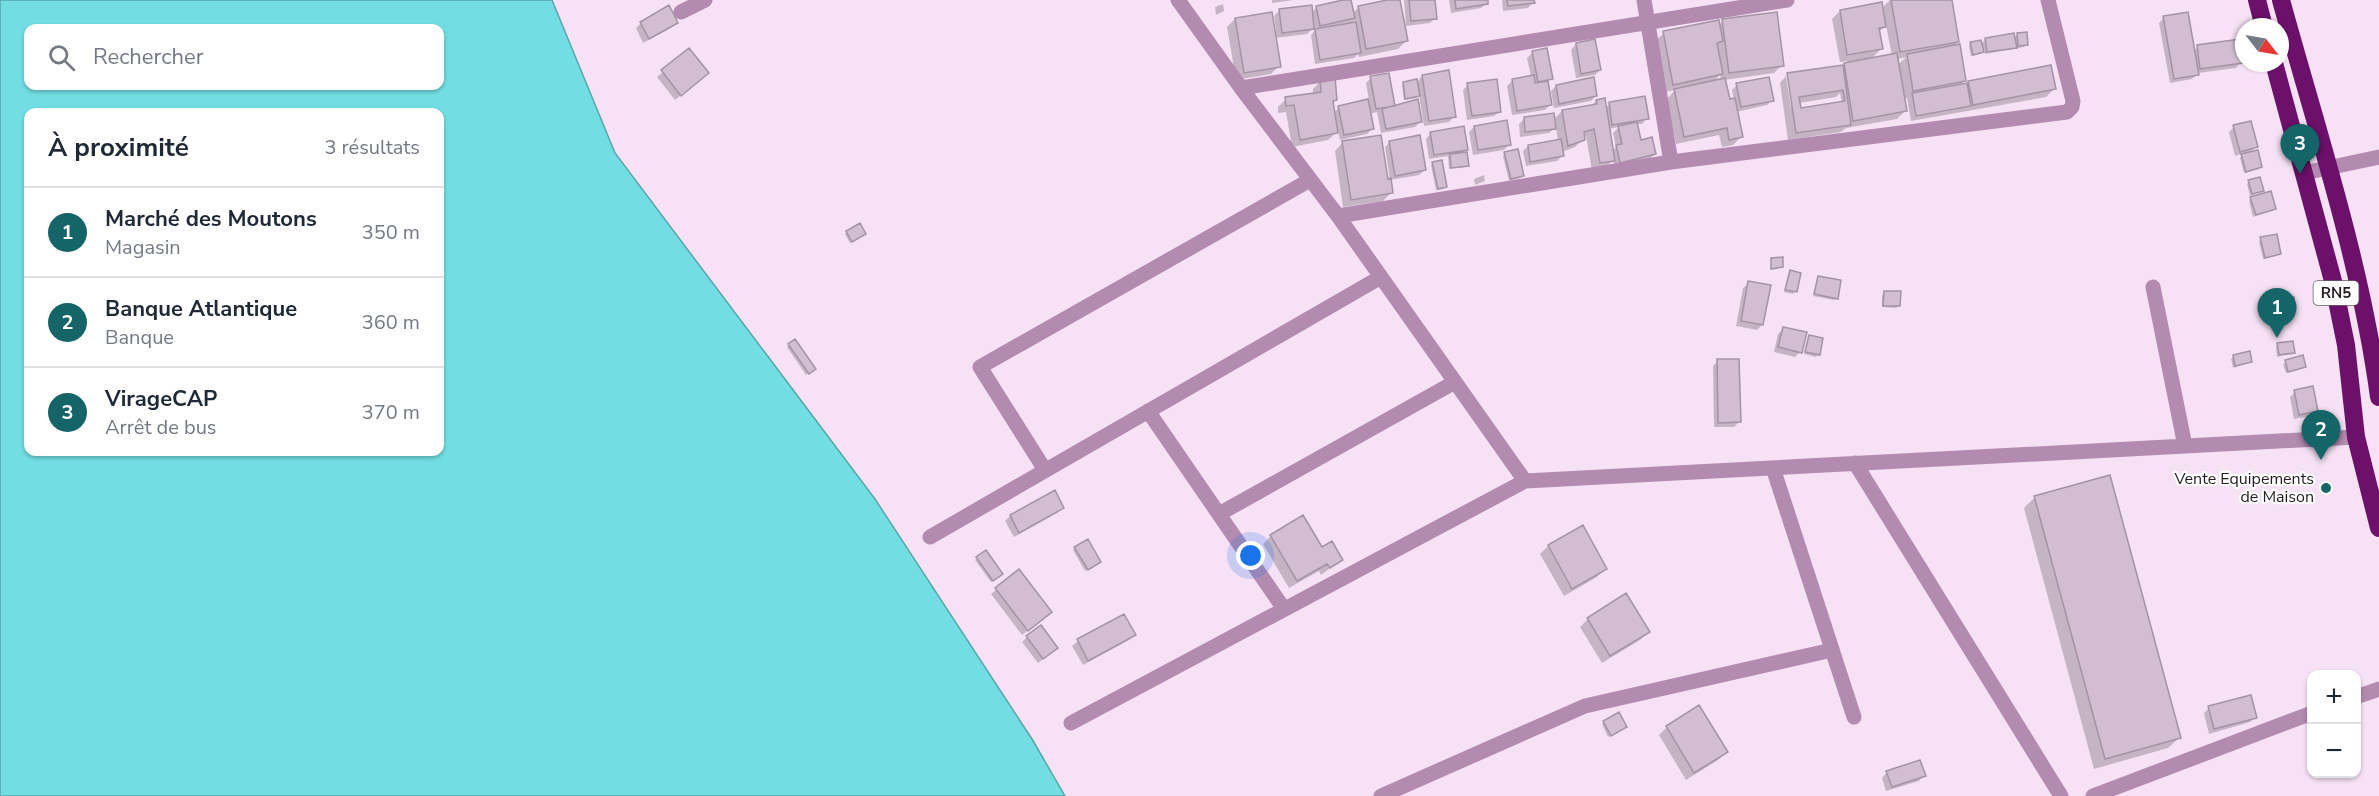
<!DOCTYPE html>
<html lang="fr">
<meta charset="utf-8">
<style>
body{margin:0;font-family:"Nunito Sans",sans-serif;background:#f6f6f7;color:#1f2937}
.controls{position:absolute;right:18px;bottom:18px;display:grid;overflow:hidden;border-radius:12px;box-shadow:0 2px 4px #0004}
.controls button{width:54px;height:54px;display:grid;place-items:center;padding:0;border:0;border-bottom:2px solid #e0e1e3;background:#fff;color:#1f2937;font:30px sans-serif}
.compass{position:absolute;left:2235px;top:18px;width:54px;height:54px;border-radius:50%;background:#fff;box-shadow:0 2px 4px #0004;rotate:121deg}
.you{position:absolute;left:1251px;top:556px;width:21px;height:21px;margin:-15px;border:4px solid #fff;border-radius:50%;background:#1a73e8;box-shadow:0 0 0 9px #1a73e833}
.badge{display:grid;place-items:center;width:39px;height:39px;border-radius:50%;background:#146468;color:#fff;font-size:20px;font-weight:700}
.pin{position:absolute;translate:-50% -50px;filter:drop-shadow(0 2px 3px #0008)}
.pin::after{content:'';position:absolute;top:32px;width:21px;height:18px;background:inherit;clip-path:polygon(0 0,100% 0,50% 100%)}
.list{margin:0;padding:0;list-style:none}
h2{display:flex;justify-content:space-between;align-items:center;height:78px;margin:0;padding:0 24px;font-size:26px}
h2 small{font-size:20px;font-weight:400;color:#747a83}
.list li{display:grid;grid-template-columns:39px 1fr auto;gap:18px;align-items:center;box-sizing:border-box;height:90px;padding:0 24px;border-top:2px solid #e0e1e3}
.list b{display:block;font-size:22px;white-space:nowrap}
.list p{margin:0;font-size:20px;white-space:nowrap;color:#747a83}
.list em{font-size:20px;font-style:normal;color:#747a83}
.icon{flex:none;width:33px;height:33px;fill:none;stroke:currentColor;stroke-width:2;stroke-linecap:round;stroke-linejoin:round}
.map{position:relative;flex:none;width:2379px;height:796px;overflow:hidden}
.search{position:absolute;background:#fff;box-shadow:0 2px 4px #0004;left:24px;top:24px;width:420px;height:66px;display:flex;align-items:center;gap:15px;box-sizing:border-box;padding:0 21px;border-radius:12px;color:#747a83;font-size:22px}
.panel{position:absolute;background:#fff;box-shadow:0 2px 4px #0004;left:24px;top:108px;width:420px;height:348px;border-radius:12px}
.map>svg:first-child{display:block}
.water{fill:#72dee3;stroke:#5aa4a9;stroke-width:1.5;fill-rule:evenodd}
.shadow{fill:#0003;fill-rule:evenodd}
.building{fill:#d2bed0;stroke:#a592a4;stroke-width:1.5;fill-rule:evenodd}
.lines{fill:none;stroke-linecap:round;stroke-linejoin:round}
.minor{stroke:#b38ab0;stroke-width:15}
.highway{stroke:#6c106b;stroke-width:18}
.poi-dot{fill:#146468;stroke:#fff;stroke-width:2}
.labels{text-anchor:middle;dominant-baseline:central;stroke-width:4.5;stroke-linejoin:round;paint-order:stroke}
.shield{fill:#fff;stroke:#656064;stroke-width:1.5}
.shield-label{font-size:15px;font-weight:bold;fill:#231c22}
.poi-label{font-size:16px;fill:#231c22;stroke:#fff;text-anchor:end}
</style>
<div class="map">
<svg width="2379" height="796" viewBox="0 0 2379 796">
<rect width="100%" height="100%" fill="#f7e2f5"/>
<path class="water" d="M0,0H552L615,153L875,499L1032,739L1065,796H0ZM28,28H440V86H28ZM28,112H440V452H28Z"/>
<path class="shadow" d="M1272,0H1294L1272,3Z
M1398,0L1406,41L1398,49L1359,57L1358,54L1354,58L1315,64L1311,35L1315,30L1314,27L1307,34L1275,38L1279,66L1271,74L1236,80L1227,27L1235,19L1273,30H1276L1274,16L1280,10L1311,13L1317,7L1353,13L1359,7Z
M1404,0H1433L1435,18L1430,23L1406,26Z
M1449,0H1486L1487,3L1481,8L1451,13Z
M1502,0H1533V2L1528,8L1503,11Z
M1890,0H1950L1958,42L1952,47L1965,81L1959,86L1969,82L2054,89L2046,97L1911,121L1907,98L1903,99L1905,111L1897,119L1846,128L1841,132L1788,140L1780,83L1786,76L1791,108L1793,105L1789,75L1842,67L1848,61L1840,62L1832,19L1840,11L1882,8ZM1886,25L1892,56L1870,60L1881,49L1878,33ZM1906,57L1898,65L1897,59ZM1840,93L1842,103L1800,109L1799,103L1836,97Z
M1223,4L1224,11L1216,15L1215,7Z
M2164,18L2194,51L2198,47L2241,62L2236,68L2198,73L2192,79L2170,83L2159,23Z
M1723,21L1782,65L1774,73L1724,80L1729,101L1734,100L1732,90L1737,85L1772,100L1767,105L1736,112L1741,137L1733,145L1722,147L1719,135L1676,144L1667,99L1675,90L1665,92L1655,41L1664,33L1718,26ZM1720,75L1721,81L1713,82Z
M677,22L671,28L643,43L636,28L641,23Z
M2017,35L2026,44L2024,47L1985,54L1984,49L1980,54L1971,56L1969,46L1971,44H1981L1985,40L2014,38Z
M1576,44L1600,70L1595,75L1576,78L1571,50Z
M689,50L702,78L675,100L657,77Z
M1532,53L1552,78L1547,83L1550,105L1545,110L1512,115L1507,86L1513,80L1531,77L1527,58Z
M1422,76L1454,116L1449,122L1424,126L1419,95L1416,98L1404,100L1402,85L1418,81Z
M1371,78L1394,108L1421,121L1415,127L1381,133L1377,112L1369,114L1372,129L1367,134L1340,140L1338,131L1328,140L1292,147L1286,112L1278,113V107L1286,99L1313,95V89L1321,81L1336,100L1332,104L1334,113L1339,107L1369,101L1366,83Z
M1468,85L1500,111L1494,116L1467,120L1463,90Z
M1556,86L1596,96L1591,101L1554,108L1551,91Z
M1596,101L1605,108L1610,104L1647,118L1642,124H1636L1640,142L1655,154L1649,159L1615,167L1613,160L1605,168L1592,170L1586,136L1575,147L1562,152V156L1557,161L1526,166L1523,151L1528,146L1558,141L1556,127L1549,133L1520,137L1519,124L1524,119L1553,120L1562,111L1591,106ZM1619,127L1613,133L1616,147L1612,152L1608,129Z
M1474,127L1509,144L1504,150L1473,155L1469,132Z
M2234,127L2257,146L2249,154L2261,167L2259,169L2244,173L2240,158L2244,153L2235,156L2229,132Z
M1431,133L1466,149L1460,155L1467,165L1465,167L1449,169L1448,156L1429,159L1426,139Z
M1343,142L1386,181L1391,193L1383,201L1343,207L1335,151Z
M1390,142L1425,170L1419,175L1390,180L1385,147Z
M1505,154L1522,176L1520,178L1509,181L1503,156Z
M1433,163L1445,187L1443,189L1436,190L1431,165Z
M1484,175L1485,181L1475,185L1474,179Z
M2249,182L2262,191L2250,196L2247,184Z
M2251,199L2274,209L2253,217L2249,201Z
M847,232L862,236L850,243L845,234Z
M2261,239L2279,254L2263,259L2259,241Z
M1791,272L1795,291L1793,294L1784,292Z
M1819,278L1837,298L1834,300L1813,296Z
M1749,283L1762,325L1757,330L1736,326L1743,288Z
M1885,292L1899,306L1896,308L1882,307V295Z
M2277,299L2293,307L2290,310H2275V302Z
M1783,329L1800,352L1795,357L1774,352L1778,334Z
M1810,337L1818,354L1816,357L1804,354Z
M789,345L812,371L806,375L787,347Z
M2278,345L2293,352L2277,357L2276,347Z
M2233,357L2251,362L2233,368L2231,359Z
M2302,357L2305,367L2286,373L2283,364Z
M1718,361L1739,422L1734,427H1714L1713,366Z
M2295,392L2317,411L2312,416L2294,419L2290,397Z
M1054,492L1062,508L1057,513L1014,537L1005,521L1010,516Z
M2035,497L2179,738L2168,748L2094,769L2024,508Z
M1582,527L1605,569L1597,577L1564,596L1540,554L1548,546Z
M1271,536L1321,549L1341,560L1321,575L1319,571L1289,588L1263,544Z
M1075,548L1099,562L1085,571L1073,550Z
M977,558L999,576L991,582L975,560Z
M1019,571L1045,617L1022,635L991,594Z
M1124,616L1134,635L1129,640L1083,665L1072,646L1078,641Z
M1588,619L1648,632L1640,640L1602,663L1580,627Z
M1027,637L1051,653L1038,663L1022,642Z
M2209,708L2256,717L2250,722L2209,734L2204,713Z
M1604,722L1623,729L1608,737L1602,724Z
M1667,727L1726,752L1718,760L1686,780L1659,735Z
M1887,772L1924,775L1919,781L1886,791L1882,778Z"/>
<path class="building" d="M1343,0H1351L1355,18L1320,26L1316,6Z
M1387,0H1400L1408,41L1366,49L1358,6Z
M1409,0H1435L1437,19L1411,21Z
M1455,0H1488V4L1456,9Z
M1507,0H1534L1535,3L1508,6Z
M1891,0H1952L1959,42L1900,52Z
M1882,2L1886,27L1879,28L1883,49L1847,55L1840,10Z
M669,5L678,23L649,39L640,22Z
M1312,5L1314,29L1282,33L1279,9Z
M1272,12L1281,67L1244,73L1235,18Z
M1777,12L1784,66L1729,73L1722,19Z
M2188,12L2199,75L2174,79L2163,16Z
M1719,20L1723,41L1717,43L1723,74L1673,85L1663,31Z
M1356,22L1361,53L1320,60L1315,29Z
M2027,32L2028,45L2018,46L2017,33Z
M2014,33L2017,48L1987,52L1985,38Z
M1595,39L1601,70L1581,74L1576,43Z
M2240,39L2243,63L2200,69L2197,45Z
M1981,40L1984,52L1973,55L1970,42Z
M1960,44L1966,81L1913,91L1907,54Z
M689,48L709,73L681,96L661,70Z
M1547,48L1553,79L1538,82L1532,51Z
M1897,53L1907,111L1853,121L1844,63Z
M1843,65L1851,125L1796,133L1787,73ZM1843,90L1845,101L1801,108L1799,97Z
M2051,65L2056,89L1973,105L1968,81Z
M1449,70L1456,117L1429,121L1422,75Z
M1389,73L1395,106L1376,109L1370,76Z
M1534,75L1535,83L1548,81L1552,105L1517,111L1512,79Z
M1335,77L1337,100L1333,101L1338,133L1300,140L1294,105L1286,106L1285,97L1321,92L1320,79Z
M1594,77L1597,96L1559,104L1556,85Z
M1769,77L1774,101L1741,107L1736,83Z
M1725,78L1730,99L1735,98L1743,137L1729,140L1727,128L1684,137L1674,89Z
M1417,79L1420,96L1405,99L1403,82Z
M1497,79L1501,112L1472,116L1467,83Z
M1967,83L1971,106L1916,116L1912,93Z
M1645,96L1649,119L1612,125L1609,102Z
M1605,98L1615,161L1600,163L1594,129L1584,132L1585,140L1568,146L1562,110L1597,104L1596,100Z
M1368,99L1374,129L1344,135L1338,106Z
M1418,99L1422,122L1386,129L1382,109Z
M1554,113L1556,129L1525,132L1524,117Z
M1507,120L1511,145L1478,150L1474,126Z
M2251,121L2258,147L2240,152L2233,125Z
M1637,122L1641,140L1652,137L1656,154L1620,163L1616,145L1622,144L1618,126Z
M1464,126L1468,150L1434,155L1430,132Z
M1381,135L1388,179L1391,178L1393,193L1351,200L1342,141Z
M1420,135L1426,170L1395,176L1389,141Z
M1561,139L1564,156L1530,162L1528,145Z
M1518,149L1524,176L1511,179L1504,152Z
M2258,150L2262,167L2246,172L2241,154Z
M1467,152L1469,166L1451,168L1450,154Z
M1442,160L1447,187L1438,189L1432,162Z
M2260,177L2264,191L2252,194L2248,180Z
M2271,191L2276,209L2256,215L2250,197Z
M860,223L866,234L852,242L846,231Z
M2277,234L2281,254L2265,258L2260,237Z
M1783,257V267L1771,269V258Z
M1790,270L1801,273L1797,292L1785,290Z
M1818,276L1841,280L1838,299L1814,294Z
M1748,281L1771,285L1763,325L1741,321Z
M1884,291H1901L1900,306H1883Z
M2294,297V308L2277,309V298Z
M1783,327L1807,332L1802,353L1778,347Z
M1809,335L1823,338L1820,355L1805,352Z
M795,339L816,369L809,374L788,344Z
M2293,341L2295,353L2279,355L2277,343Z
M2250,351L2252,362L2235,366L2233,355Z
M2303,355L2306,367L2288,372L2285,360Z
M1717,359H1739L1741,422L1718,423Z
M2313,386L2318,411L2299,415L2294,390Z
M2110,475L2181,738L2105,759L2034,496Z
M1055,490L1064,508L1019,533L1010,515Z
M1303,515L1322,547L1332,541L1343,560L1330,568L1327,564L1297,581L1270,535Z
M1583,525L1607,569L1572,589L1548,545Z
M1088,539L1101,562L1088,570L1074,547Z
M986,550L1003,574L993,581L976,557Z
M1019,569L1052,612L1028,631L995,588Z
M1626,593L1650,632L1610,656L1587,618Z
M1124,614L1136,635L1088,661L1077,639Z
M1041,625L1058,648L1043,659L1026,636Z
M2251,695L2257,718L2214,729L2208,706Z
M1699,705L1728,752L1694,773L1666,726Z
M1619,712L1627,727L1611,736L1603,721Z
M1920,760L1926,776L1892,787L1886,771Z"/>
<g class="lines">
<path class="minor" d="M1178,0L1241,88L1338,216L1525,481L2356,437
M1644,0L1671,162
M681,12L705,0
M1241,88L1787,0
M2304,173L2379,157
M1338,216L1671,162L2067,112L2072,107L2073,101L2048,0
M2153,287L2185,446
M1148,411L1284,609
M1855,463L2061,796
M1773,468L1854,717
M1045,470L980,367L1310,180
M1219,514L1455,382
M930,537L1381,277
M2356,697L2379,689
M1071,723L1525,481
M1381,796L1585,706L1832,650
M2093,796L2312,713"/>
<path class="highway" d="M2257,0L2264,27
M2281,0C2317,131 2361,262 2379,397
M2274,63L2333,281L2346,345L2356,437L2379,528"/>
</g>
<circle class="poi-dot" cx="2326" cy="488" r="6"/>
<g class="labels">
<rect class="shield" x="2313.5" y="281" width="45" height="24" rx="4.5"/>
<g class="shield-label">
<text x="2336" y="293">RN5</text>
</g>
<g class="poi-label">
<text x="2314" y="479">Vente Equipements<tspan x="2314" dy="18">de Maison</tspan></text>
</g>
</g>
</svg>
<div class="controls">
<button>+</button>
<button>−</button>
</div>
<svg class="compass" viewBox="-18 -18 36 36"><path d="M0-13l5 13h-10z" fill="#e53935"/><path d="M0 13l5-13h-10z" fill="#747a83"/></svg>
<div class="you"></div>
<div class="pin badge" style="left:2277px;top:338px">1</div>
<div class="pin badge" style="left:2321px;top:460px">2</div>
<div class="pin badge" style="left:2300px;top:174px">3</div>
<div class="search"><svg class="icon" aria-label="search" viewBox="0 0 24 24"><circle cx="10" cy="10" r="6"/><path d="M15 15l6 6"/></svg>Rechercher</div>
<section class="panel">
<h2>À proximité<small>3 résultats</small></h2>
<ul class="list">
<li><span class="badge">1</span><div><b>Marché des Moutons</b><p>Magasin</p></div><em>350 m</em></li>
<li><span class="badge">2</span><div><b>Banque Atlantique</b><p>Banque</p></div><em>360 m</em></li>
<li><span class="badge">3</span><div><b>VirageCAP</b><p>Arrêt de bus</p></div><em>370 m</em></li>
</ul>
</section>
</div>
